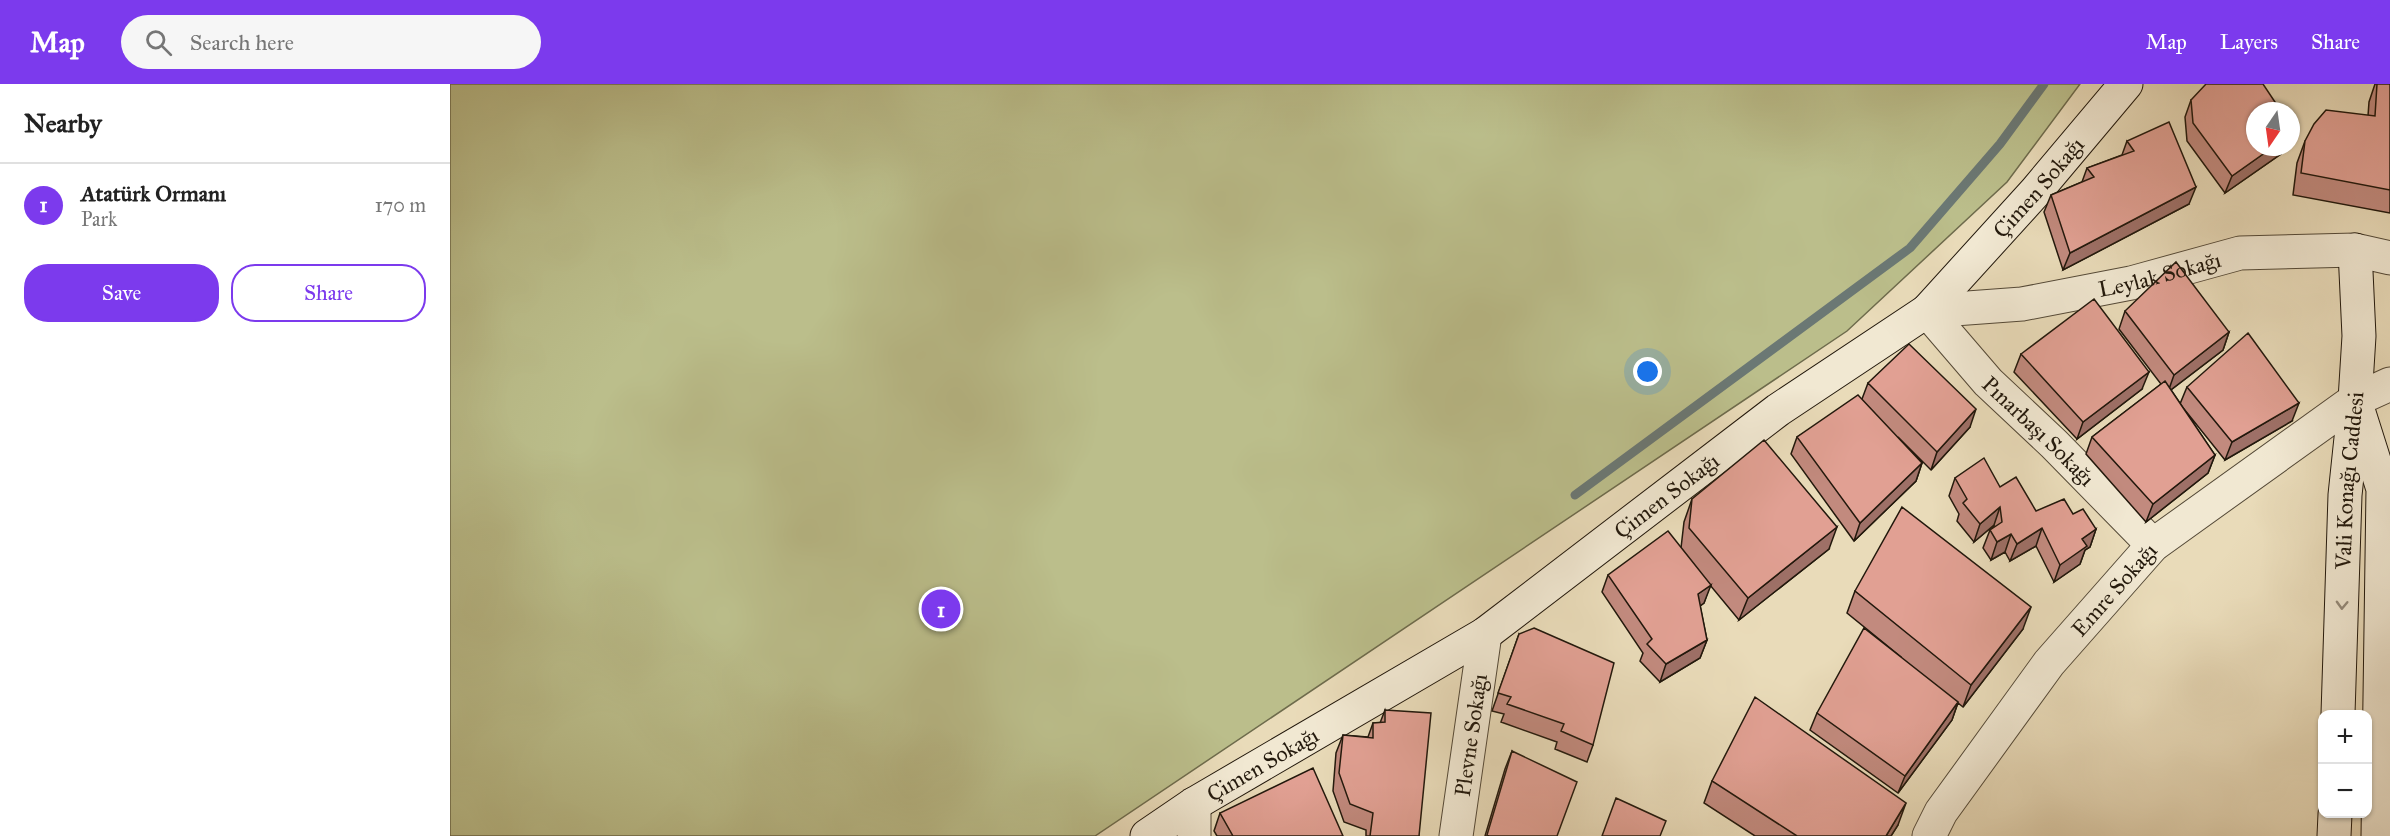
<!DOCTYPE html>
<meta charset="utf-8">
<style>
body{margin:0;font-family:"IM FELL Great Primer",serif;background:#f6f6f6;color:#222}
.controls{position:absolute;right:18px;bottom:18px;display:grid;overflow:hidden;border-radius:12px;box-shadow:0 2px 4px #0004}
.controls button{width:54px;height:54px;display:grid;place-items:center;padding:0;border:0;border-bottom:2px solid #e0e0e0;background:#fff;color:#222;font:30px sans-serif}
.compass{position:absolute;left:1796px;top:18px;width:54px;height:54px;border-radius:50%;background:#fff;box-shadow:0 2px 4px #0004;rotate:193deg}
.you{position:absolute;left:1198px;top:288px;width:21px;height:21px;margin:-15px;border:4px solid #fff;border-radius:50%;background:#1a73e8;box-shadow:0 0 0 9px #1a73e833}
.badge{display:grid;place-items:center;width:39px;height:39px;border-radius:50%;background:#7c3aed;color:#fff;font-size:20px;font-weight:700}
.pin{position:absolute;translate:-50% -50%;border:3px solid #fff;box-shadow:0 2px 6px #0006}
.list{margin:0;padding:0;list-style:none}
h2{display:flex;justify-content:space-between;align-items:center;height:78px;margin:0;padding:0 24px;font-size:26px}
h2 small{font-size:20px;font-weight:400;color:#767676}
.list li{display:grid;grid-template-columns:39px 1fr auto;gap:18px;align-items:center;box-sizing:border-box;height:84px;padding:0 24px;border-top:2px solid #e0e0e0}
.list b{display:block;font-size:22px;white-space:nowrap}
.list p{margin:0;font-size:20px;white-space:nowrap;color:#767676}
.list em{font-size:20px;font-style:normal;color:#767676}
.actions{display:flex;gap:12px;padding:18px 24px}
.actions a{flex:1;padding:14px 0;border:2px solid #7c3aed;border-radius:24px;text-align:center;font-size:21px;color:#7c3aed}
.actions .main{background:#7c3aed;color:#fff}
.icon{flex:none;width:33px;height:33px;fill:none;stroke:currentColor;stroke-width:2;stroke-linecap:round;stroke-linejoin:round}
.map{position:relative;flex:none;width:1940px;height:752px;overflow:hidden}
header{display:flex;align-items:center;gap:36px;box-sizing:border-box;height:84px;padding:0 30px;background:#7c3aed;color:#fff}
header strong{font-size:28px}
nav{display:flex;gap:33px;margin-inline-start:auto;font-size:21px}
.search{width:420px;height:54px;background:#f6f6f6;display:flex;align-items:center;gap:15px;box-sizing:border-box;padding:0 21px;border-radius:33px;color:#767676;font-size:22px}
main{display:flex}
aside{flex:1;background:#fff}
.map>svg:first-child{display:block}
.green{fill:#bbbe8b;stroke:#6e6b4c;stroke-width:1.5}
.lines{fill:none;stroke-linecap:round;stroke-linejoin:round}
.stream{stroke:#6b7874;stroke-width:9}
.street-casing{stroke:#544937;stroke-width:35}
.secondary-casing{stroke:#22180c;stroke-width:35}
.street{stroke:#f1e8d2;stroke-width:33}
.secondary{stroke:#f1e8d2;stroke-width:33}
.wall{fill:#c28a7e;stroke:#22180c;stroke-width:1.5}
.shaded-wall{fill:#9e7067;stroke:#22180c;stroke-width:1.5}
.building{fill:#e1a093;stroke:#22180c;stroke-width:1.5}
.oneway{stroke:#948a79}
.labels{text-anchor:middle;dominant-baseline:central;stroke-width:6;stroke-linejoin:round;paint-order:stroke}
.street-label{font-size:22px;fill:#22180c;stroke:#f1e8d2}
</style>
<header>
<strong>Map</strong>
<div class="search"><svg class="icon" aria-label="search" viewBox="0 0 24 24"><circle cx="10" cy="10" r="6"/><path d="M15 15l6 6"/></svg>Search here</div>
<nav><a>Map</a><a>Layers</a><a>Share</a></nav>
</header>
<main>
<aside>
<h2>Nearby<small></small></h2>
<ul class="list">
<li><span class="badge">1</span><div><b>Atatürk Ormanı</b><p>Park</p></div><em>170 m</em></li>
</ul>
<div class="actions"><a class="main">Save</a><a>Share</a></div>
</aside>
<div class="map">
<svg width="1940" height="752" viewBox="0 0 1940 752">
<rect width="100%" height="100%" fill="#e9dbb9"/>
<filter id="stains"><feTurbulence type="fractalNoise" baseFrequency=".00333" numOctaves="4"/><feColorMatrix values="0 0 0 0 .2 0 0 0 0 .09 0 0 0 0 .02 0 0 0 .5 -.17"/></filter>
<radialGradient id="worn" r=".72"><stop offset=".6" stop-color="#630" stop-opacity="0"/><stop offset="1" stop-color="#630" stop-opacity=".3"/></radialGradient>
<path class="green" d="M0,0H1630L1557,98L1397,247L645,752H0Z"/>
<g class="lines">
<path class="stream" d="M1125,411L1460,164L1550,60L1594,0"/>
<defs>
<g id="street">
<path id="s1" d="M1477,227L1572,220L1681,199L1790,169L1905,166L1940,174"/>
<path id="s2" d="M1477,227L1538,298L1604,360L1703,461"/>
<path d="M744,752V720"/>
<path id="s3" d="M1006,752L1035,550"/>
<path id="s4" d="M1479,752L1491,728L1599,579L1703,461L1905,316L1940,300"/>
</g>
<g id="secondary">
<path d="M1909,329L1933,405L1928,752"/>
<path id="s5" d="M1888,630L1895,411L1905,316L1909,252L1905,166"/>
<path id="s6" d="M697,752L744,720L1035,550L1328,326L1477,227L1586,107L1676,0"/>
<path d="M1884,752L1885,730"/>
</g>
</defs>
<use href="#street" class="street-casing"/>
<use href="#secondary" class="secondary-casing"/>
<use href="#street" class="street"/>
<use href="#secondary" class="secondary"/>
</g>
<path class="wall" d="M1925,0H1940V129L1843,111L1847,79L1855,57L1918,32L1919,18Z
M1741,16L1838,65L1775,109L1737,57L1735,33Z
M1677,57L1739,120L1613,186L1594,128L1601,111L1632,98L1637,84L1672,71Z
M1675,227L1779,248L1773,266L1721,306L1765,371L1758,389L1696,438L1636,370L1642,353L1711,300L1669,245Z
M1571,270L1692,305L1627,355L1564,288Z
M1418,299L1520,343L1481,386L1448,353L1472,379L1466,397L1404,457L1341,370L1347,353L1412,315Z
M1737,303L1842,337L1775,376L1730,320Z
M1505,394L1550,403L1586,427L1623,430L1646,445L1640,463L1635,466L1630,480L1604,498L1586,462L1560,477L1555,468L1541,476L1533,464L1540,446L1544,443V441L1524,458L1507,437L1509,430L1499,412Z
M1242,415L1379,465L1289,536L1260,501L1254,519L1250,522L1257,556L1250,574L1210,598L1190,577L1193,569L1152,508L1158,491L1231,464L1234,438Z
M1405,507L1573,545L1513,623L1508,619L1502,636L1448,709L1360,646L1367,629L1451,573L1397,529Z
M1069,550L1143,661L1137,678L1105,665L1107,658L1051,638L1054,630L1042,627Z
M935,626L969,752H916V746L894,738L883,707L886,669L893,651L918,653L923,639H930Z
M1062,667L1107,752H1035L1055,685Z
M1262,697L1448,741L1441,752H1305L1254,719Z
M770,729L893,752H767L764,747Z"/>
<path class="shaded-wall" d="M1823,63H1839L1838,65L1775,109L1782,92Z
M1746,103L1739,120L1613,186L1620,169Z
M1779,248L1773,266L1718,308L1724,291Z
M1699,288L1692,305L1627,355L1633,338Z
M1849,319L1842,337L1775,376L1782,358Z
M1526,325L1520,343L1481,386L1487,368Z
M1765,371L1758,389L1696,438L1703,420Z
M1472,379L1466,397L1404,457L1410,439Z
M1550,423L1544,441L1524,458L1530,440Z
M1387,443L1379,465L1289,536L1298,514Z
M1592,444L1586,462L1560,477L1567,460Z
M1646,445L1640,463L1635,466L1630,480L1604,498L1610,481L1632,455Z
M1561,450L1555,468L1541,476L1547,458Z
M1261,501L1254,519L1242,528L1248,510Z
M1581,523L1573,545L1513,623L1521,601Z
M1257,556L1250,574L1210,598L1216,580Z
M1508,618L1502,636L1448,709L1455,692Z
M1456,719L1448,741L1441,752H1436Z"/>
<path class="building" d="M1756,0H1813L1831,27H1805V63H1823L1782,92L1743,39L1741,16Z
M1927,0H1940V106L1851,89L1855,57L1864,40L1876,26L1925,32Z
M1719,38L1746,103L1620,169L1601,111L1644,93L1637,84L1684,67L1677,57Z
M1841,42L1845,48L1841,50Z
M1726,178L1779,248L1724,291L1675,227Z
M1644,215L1699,288L1633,338L1571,270Z
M1798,249L1849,319L1782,358L1737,303Z
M1459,260L1526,325L1487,368L1418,299Z
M1715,297L1765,371L1703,420L1642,353Z
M1408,311L1472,379L1410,439L1347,353Z
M1314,356L1387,443L1298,514L1239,444L1242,415Z
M1534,374L1550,403L1566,393L1586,427L1614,415L1623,430L1633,425L1646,445L1632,455L1637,462L1610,481L1592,444L1567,460L1561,450L1547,458L1540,446L1552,438L1550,423L1530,440L1513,419L1517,415L1505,394Z
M1452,423L1581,523L1521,601L1405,507Z
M1218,447L1261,501L1248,510L1257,556L1216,580L1197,560L1202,555L1158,491Z
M1084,544L1164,579L1143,661L1111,647L1114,640L1057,620L1061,613L1048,609L1069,550Z
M1414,544L1508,618L1455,692L1367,629Z
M1305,613L1456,719L1436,752H1347L1262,697Z
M935,626L981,629L969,752H920L923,729L900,720L889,689L893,651L923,654V639L935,638Z
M1062,667L1127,698L1107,752H1039L1037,751Z
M863,684L893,752H783L770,729Z
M1166,714L1216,737L1210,752H1152Z"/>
<defs><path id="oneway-chevron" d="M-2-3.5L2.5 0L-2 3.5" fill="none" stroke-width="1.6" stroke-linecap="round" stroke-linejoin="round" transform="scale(1.5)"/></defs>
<use class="oneway" href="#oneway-chevron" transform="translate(1892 521) rotate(92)"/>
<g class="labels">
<g class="street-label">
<text stroke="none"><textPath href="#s6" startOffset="1108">Çimen Sokağı</textPath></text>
<text stroke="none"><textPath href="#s1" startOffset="236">Leylak Sokağı</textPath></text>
<text stroke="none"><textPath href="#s2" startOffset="164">Pınarbaşı Sokağı</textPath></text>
<text stroke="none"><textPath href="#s6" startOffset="622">Çimen Sokağı</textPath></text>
<text stroke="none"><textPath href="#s5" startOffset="234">Vali Konağı Caddesi</textPath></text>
<text stroke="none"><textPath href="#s4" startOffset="309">Emre Sokağı</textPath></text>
<text stroke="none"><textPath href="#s3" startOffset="102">Plevne Sokağı</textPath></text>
<text stroke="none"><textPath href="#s6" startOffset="136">Çimen Sokağı</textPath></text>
</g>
</g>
<rect width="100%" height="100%" filter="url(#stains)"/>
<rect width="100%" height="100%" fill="url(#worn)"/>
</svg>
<div class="controls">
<button>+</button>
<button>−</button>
</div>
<svg class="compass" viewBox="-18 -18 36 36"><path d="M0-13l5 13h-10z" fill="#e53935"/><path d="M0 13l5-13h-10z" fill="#767676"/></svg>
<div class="you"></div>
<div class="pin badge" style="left:491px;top:525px">1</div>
</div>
</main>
